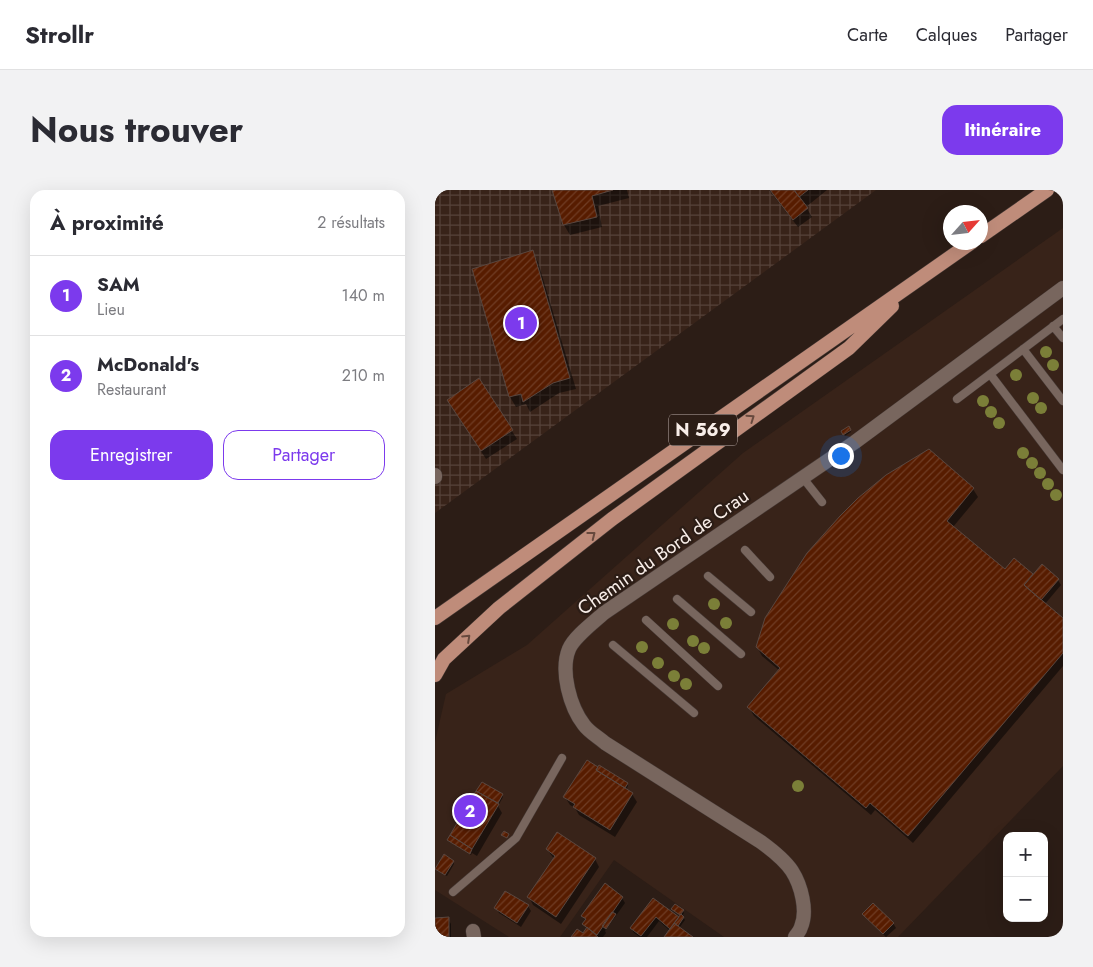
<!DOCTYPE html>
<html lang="fr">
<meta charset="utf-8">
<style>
body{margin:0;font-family:Jost,sans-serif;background:#f2f2f3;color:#2b2b33}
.controls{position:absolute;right:15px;bottom:15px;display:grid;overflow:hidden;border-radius:10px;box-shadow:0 5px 20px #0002}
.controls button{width:45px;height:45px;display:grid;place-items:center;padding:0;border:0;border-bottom:1px solid #e1e1e2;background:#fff;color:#2b2b33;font:25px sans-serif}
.compass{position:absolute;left:508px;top:15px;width:45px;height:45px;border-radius:50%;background:#fff;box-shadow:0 5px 20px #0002;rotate:63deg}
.you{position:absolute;left:405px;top:265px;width:18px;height:18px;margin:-12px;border:4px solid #fff;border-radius:50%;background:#1a73e8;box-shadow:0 0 0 8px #1a73e833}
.badge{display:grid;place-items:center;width:32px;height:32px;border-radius:50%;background:#7c3aed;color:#fff;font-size:16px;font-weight:700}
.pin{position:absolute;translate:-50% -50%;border:2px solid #fff;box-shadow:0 1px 5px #0006}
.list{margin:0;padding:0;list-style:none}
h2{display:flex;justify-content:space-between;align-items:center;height:65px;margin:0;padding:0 20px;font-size:21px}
h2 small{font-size:16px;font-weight:400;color:#7c7c81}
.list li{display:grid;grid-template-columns:32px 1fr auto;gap:15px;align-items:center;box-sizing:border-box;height:80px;padding:0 20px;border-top:1px solid #e1e1e2}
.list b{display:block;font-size:19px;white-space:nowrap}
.list p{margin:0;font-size:16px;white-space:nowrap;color:#7c7c81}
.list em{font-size:16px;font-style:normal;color:#7c7c81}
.actions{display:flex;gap:10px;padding:15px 20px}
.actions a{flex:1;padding:11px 0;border:1px solid #7c3aed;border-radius:15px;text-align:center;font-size:18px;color:#7c3aed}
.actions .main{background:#7c3aed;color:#fff}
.map{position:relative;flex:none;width:628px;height:747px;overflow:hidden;border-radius:15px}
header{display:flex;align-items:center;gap:30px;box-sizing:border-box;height:70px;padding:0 25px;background:#fff;border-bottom:1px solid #e1e1e2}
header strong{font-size:24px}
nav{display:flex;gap:28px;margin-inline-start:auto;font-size:18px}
.intro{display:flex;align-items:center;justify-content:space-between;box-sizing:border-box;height:120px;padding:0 30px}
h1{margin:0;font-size:35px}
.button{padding:12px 22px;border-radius:15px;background:#7c3aed;color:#fff;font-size:18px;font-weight:700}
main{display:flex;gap:30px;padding:0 30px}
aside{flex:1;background:#fff;border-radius:15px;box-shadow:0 5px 20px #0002}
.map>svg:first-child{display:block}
.built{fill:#382319}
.industrial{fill:url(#industrial-grid)}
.shadow{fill:#0007}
.building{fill:url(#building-hatch);stroke:#594740}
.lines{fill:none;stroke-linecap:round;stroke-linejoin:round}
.service-casing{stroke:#463a36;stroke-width:9}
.minor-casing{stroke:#463a36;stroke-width:15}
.tertiary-casing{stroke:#463a36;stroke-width:15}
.primary-casing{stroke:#463a36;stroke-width:15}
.service{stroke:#78665e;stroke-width:8}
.minor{stroke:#78665e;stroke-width:14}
.tertiary{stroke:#78665e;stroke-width:14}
.primary{stroke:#bf8c7a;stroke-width:14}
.tree{fill:#7b7f38}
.oneway{stroke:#67493e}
.labels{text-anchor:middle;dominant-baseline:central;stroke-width:4.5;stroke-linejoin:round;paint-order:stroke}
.shield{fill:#2c1d16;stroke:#bcafaa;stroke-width:1}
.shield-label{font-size:18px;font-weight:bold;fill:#f9eee9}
.street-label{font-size:19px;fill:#f9eee9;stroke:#2c1d16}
</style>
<header>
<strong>Strollr</strong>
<nav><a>Carte</a><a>Calques</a><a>Partager</a></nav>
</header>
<div class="intro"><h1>Nous trouver</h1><a class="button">Itinéraire</a></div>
<main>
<aside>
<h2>À proximité<small>2 résultats</small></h2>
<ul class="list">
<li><span class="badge">1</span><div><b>SAM</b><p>Lieu</p></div><em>140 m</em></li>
<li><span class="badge">2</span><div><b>McDonald's</b><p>Restaurant</p></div><em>210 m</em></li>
</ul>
<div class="actions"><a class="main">Enregistrer</a><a>Partager</a></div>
</aside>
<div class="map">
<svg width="628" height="747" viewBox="0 0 628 747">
<defs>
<pattern id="industrial-grid" width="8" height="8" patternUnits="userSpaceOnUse" patternTransform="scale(1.25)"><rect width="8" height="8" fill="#382319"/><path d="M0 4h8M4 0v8" fill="none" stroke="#56433a"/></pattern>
<pattern id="building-hatch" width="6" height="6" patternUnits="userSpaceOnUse" patternTransform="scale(1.25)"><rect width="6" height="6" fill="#571c00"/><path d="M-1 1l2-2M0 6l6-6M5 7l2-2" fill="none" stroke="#703d25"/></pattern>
</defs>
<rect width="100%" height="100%" fill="#2c1d16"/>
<path class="built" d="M628,38V576L463,747H289L179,670L125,747H74L0,700V552L11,504L92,455L308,263Z"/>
<path class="industrial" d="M0,0H441L0,323Z"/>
<path class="shadow" d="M0,0H10L0,3Z
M118,0H192L194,8L163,16L167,37L135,45L129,35Z
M334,0H392L371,17L377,27L363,37Z
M97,62L103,72L141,199L124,203L95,222L91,214L81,217L75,207L38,79Z
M44,190L82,249L51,269L18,218Z
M414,238L416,242L410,246L408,242Z
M494,261L538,299L543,307L518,337L570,380L579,370L598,387L623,390L626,395L610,414L628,430V476L478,653L440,620L436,625L319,526L314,518L345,481L327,466L322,457Z
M152,572L192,594L193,596L191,600L197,604L202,612L180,647L144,625L140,618L135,615L130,607Z
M47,593L67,605L68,607L63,616L67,623L42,666L37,663L36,665L14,650Z
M112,659L160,669L164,677L126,734L98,715L94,707L119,669Z
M18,671L19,674L12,686L3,681Z
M187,708L190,713L170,741L171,743L168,747H137L148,745L152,739L149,734L151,731L148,726Z
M218,709L243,727L246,726L238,719L248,721L249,723L247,726L250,730L244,738L256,747H231L235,741L224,731L212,747H205L199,743L196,738Z
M93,716L96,721L86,737L64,723L61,718Z
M429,724L458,733L461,738L451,747L432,729Z
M0,729H13L16,734V747H0Z"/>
<path class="building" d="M117,0H178L157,6L162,27L128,35Z
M335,0H359L373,18L358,30Z
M359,0H373L364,7Z
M98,60L135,188L118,193L88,212L86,204L74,207L37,79Z
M44,188L78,240L46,261L12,210Z
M414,236L416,240L408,245L406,241Z
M494,259L539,298L512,331L570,379L579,368L598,384L589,395L628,428V463L473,646L435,613L431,618L312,517L345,478L321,457L330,428L372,363L405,326L423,308L451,285Z
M607,374L624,389L606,410L589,395Z
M152,570L163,577L161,580L198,603L175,640L138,617L140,614L128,607Z
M164,575L193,593L190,598L161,580Z
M47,592L68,604L63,613L41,601Z
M41,601L64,614L37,659L15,645Z
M69,641L74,644L72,648L66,645Z
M122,642L161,668L121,727L92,707L120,666L111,659Z
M15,645L37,659L35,664L12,650Z
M9,664L19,671L10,685L0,679Z
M170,693L188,707L162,745L147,734L151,729L146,726Z
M70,701L94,715L82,733L59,718Z
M218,708L244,727L235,739L221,727L206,746L195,738Z
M438,713L459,733L448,744L427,724Z
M240,714L249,720L245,725L236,719Z
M177,722L181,724L171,739L167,736Z
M246,724L249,727L243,736L239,733Z
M14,727V747H0V728Z
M239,733L243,736L258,747H229Z
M152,737L163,747H136L142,739L148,743Z"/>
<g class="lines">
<defs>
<path id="service" d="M618,136L628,148
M588,159L628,211
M555,184L628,280
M522,209L628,129
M368,288L387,312
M310,360L335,387
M273,386L316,422
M242,409L306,464
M211,430L283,496
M178,455L259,523
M18,702L81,648L127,568"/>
<path id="minor" d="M0,285V287
M38,741L39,747"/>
<path id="tertiary" d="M360,747C362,744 365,741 366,737C373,721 366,695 357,681C349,669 337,660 326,652L170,553C163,547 154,542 149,535C135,517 125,481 134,459C139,447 159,432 169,423L420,252L628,98"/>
<path id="primary" d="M546,46L612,0
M0,428L537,52
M0,485L9,469L64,418L177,329L414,158L457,116"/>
</defs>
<use href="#service" class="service-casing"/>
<use href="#minor" class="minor-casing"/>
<use href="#tertiary" class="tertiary-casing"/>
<use href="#primary" class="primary-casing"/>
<use href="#service" class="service"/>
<use href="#minor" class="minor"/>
<use href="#tertiary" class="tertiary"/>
<use href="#primary" class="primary"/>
</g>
<g class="tree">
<circle cx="611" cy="162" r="6"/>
<circle cx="618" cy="175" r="6"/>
<circle cx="581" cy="185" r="6"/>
<circle cx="598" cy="208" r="6"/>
<circle cx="548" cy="211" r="6"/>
<circle cx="606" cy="218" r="6"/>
<circle cx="556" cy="222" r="6"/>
<circle cx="564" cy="233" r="6"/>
<circle cx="588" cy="263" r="6"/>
<circle cx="597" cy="273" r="6"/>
<circle cx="605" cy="283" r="6"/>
<circle cx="613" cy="294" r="6"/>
<circle cx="621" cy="305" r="6"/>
<circle cx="279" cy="414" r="6"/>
<circle cx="291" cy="433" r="6"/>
<circle cx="238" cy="434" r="6"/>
<circle cx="258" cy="451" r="6"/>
<circle cx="207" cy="457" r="6"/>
<circle cx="269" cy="458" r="6"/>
<circle cx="223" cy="473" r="6"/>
<circle cx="239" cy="486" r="6"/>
<circle cx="251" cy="494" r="6"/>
<circle cx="363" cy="596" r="6"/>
</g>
<defs><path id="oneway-chevron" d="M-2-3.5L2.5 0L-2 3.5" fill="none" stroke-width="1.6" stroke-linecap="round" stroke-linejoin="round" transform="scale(1.25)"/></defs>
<g class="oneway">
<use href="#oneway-chevron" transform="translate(316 228) rotate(-35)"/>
<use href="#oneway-chevron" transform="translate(157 345) rotate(-38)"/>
<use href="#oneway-chevron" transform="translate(32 448) rotate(-43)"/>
</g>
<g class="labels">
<rect class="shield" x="234" y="224.5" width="68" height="31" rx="4"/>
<g class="shield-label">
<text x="268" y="240">N 569</text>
</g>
<g class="street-label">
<text transform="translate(228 362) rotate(-35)">Chemin du Bord de Crau</text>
</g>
</g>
</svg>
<div class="controls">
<button>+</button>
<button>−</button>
</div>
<svg class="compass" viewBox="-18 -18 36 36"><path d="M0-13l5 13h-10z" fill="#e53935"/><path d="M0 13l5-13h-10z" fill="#7c7c81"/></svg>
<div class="you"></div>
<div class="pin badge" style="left:86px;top:133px">1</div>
<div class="pin badge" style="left:35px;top:621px">2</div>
</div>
</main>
